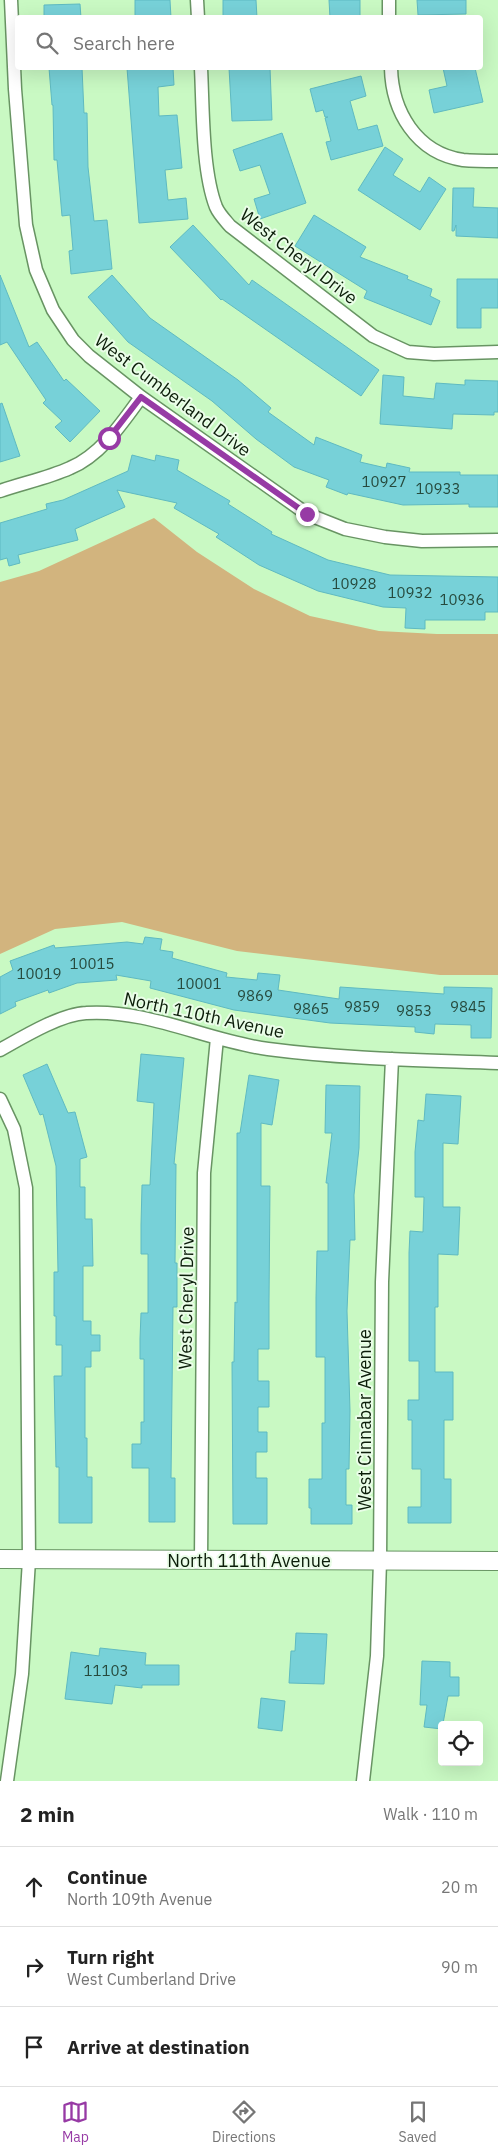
<!DOCTYPE html>
<meta charset="utf-8">
<style>
body{margin:0;font-family:"IBM Plex Sans",sans-serif;background:#f2f2f2;color:#222}
.controls{position:absolute;right:15px;bottom:15px;display:grid;overflow:hidden;border-radius:5px;box-shadow:0 5px 20px #0002}
.controls button{width:45px;height:45px;display:grid;place-items:center;padding:0;border:0;border-bottom:1px solid #e0e0e0;background:#fff;color:#222;font:25px sans-serif}
.stop{position:absolute;width:15px;height:15px;margin:-11px;border:4px solid #973aa5;border-radius:50%;background:#fff}
.stop.end{background:#973aa5;border-color:#fff;box-shadow:0 1px 5px #0008}
.list{margin:0;padding:0;list-style:none}
h2{display:flex;justify-content:space-between;align-items:center;height:65px;margin:0;padding:0 20px;font-size:21px}
h2 small{font-size:16px;font-weight:400;color:#767676}
.list li{display:grid;grid-template-columns:32px 1fr auto;gap:15px;align-items:center;box-sizing:border-box;height:80px;padding:0 20px;border-top:1px solid #e0e0e0}
.list b{display:block;font-size:19px;white-space:nowrap}
.list p{margin:0;font-size:16px;white-space:nowrap;color:#767676}
.list em{font-size:16px;font-style:normal;color:#767676}
.icon{flex:none;width:28px;height:28px;fill:none;stroke:currentColor;stroke-width:2;stroke-linecap:round;stroke-linejoin:round}
.map{position:relative;flex:none;width:498px;height:1781px;overflow:hidden}
.search{position:absolute;background:#fff;box-shadow:0 5px 20px #0002;left:15px;right:15px;top:15px;height:55px;display:flex;align-items:center;gap:12px;box-sizing:border-box;padding:0 18px;border-radius:5px;color:#767676;font-size:19px}
.sheet{height:305px;background:#fff}
nav{display:flex;justify-content:space-around;align-items:center;box-sizing:border-box;height:70px;border-top:1px solid #e0e0e0;background:#fff;font-size:14px;color:#767676}
nav a{display:grid;justify-items:center;gap:2px}
nav .on{color:#973aa5}
.map>svg:first-child{display:block}
.green{fill:#d2b47e}
.building{fill:#77d1d8;stroke:#5fbac1}
.lines{fill:none;stroke-linecap:round;stroke-linejoin:round}
.street-casing{stroke:#689463;stroke-width:15}
.secondary-casing{stroke:#689463;stroke-width:20}
.street{stroke:#fff;stroke-width:12}
.secondary{stroke:#fff;stroke-width:18}
.route{stroke:#973aa5;stroke-width:6}
.labels{text-anchor:middle;dominant-baseline:central;stroke-width:4;stroke-linejoin:round;paint-order:stroke}
.number-label{font-size:15px;fill:#264a3d}
.street-label{font-size:18px;fill:#0b1d09;stroke:#eafde8}
</style>
<div class="map">
<svg width="498" height="1781" viewBox="0 0 498 1781">
<rect width="100%" height="100%" fill="#c9f9c3"/>
<path class="green" d="M154,518L197,552L254,589L310,616L379,631L437,634H498V975H440L237,951L122,922L55,929L0,954V582L39,571Z"/>
<path class="building" d="M135,0H170L171,18H135Z
M223,0H256L257,18H223Z
M329,0H360V18H330Z
M417,0H466V14L418,15Z
M80,4L81,18H44V5Z
M49,68H82L84,113H87L88,167L94,221L107,220L112,269L71,274L69,251L73,250L70,215L62,216L57,160H54L53,105H52Z
M127,68H173L174,85L158,87L159,116L177,115L182,168L165,170L168,200L186,198L188,219L139,223Z
M229,68H270L272,120L232,121Z
M443,68H475L483,102L434,113L429,90L447,86Z
M361,76L366,96L350,101L358,130L377,125L383,146L331,160L326,142L331,141L325,118L328,117H325L323,110L316,112L310,89Z
M282,133L306,203L260,219L254,199L270,194L260,165L240,171L233,150Z
M385,147L403,159L393,175L420,192L429,177L446,189L420,230L358,190Z
M453,188H474L473,207L498,208V238L456,236V225L454,231H452Z
M314,215L366,247L360,257L408,276L407,279L432,289L430,296L440,301L431,325L364,298L367,291L295,246Z
M193,225L249,285L252,280L379,370L361,396L222,299L221,300L170,247Z
M0,275L29,347L37,342L64,381L66,379L100,411L70,442L55,427L62,421L43,403L46,400L7,342L0,345Z
M112,275L150,318L238,380L271,408L268,412L314,445L316,437L362,455L360,462L386,468L387,463L410,468L409,472H460V475H498V507H469V504L403,505L348,493L347,495L326,487L329,480L294,467L256,439L212,401L128,342L88,297Z
M457,279H498V308H481V328H457Z
M383,375L404,377L403,396L434,399L436,383L465,385V380L498,381V412H494V415L453,414L452,429L380,424Z
M2,403L20,456L0,462V404Z
M132,455L155,461L156,455L179,460L177,470L230,501L228,504L272,532L271,534L328,560L390,575L498,577V612H485V620H425V629L405,628L406,608L383,607L318,591L259,565L216,537L219,534L174,508L177,503L117,490L125,507L75,529L78,540L18,555L20,563L9,566L7,558L0,560V523L47,509L46,504L63,500L128,471Z
M145,937L162,939L160,950L173,952L172,958L227,973L226,977L257,980L258,973L280,975L278,990L339,999L340,987L444,994V987L492,988L491,1038H471V1025L435,1024L434,1034L415,1032V1027L330,1023L234,1010L150,988L151,981L116,975L117,980L77,983L49,993L48,990L15,1002L16,1006L0,1014V977L13,970L10,961L54,945L55,948L127,942L143,944Z
M141,1054L184,1058L174,1164H176L175,1263H177V1307H173L171,1478H175V1522H149V1468H132V1444H141V1422H144V1359H140V1339L141,1313H148V1254H141V1225L142,1185H150L154,1103L137,1101Z
M47,1064L68,1113L75,1112L87,1157L80,1159V1187H85V1219H92L93,1266H83V1321H91V1335H100V1351H91V1367H85V1438H87V1477H92V1523H59V1467H56L54,1376H62V1345H56V1316H54V1272H58L56,1166L43,1114L40,1115L23,1075Z
M249,1075L279,1080L272,1125L261,1123V1186H270L269,1303V1349H258V1381H269V1407H258V1432H267V1452H256V1478H267V1524H233L232,1362H234L235,1302L237,1303V1133H240Z
M326,1085L360,1086L359,1148L354,1195L355,1240H350L347,1311L350,1411L349,1469H346V1505H352V1524H311V1508H309V1479H322V1423H325V1357H316V1298L317,1251H328V1183H326L332,1133H325Z
M426,1094L461,1096L458,1144L443,1143V1207H460L458,1255L438,1254V1307H435V1372H453V1420H444V1479H451V1523H408V1507H421V1469H412V1420H408V1400H419V1361H409V1253L410,1231L423,1232L424,1197H415V1152L418,1120L424,1121Z
M296,1633L327,1634L324,1684L289,1683L291,1651H295Z
M100,1648L146,1653L145,1665H179V1685H142V1688L115,1685L112,1704L65,1699L71,1652L99,1656Z
M422,1661L450,1662V1677H459V1696H448L442,1729L424,1727L427,1705H420Z
M261,1698L285,1701L282,1731L258,1728Z"/>
<g class="lines">
<defs>
<path id="street" d="M11,0L15,89L26,225L36,270L53,310L73,340L89,356L141,397L307,514L345,529L385,537L422,541L498,540
M197,0L198,18
M389,0V18
M201,68C203,108 202,171 216,207C219,214 225,220 230,226L373,336L408,352L434,354L498,352
M391,68C392,111 416,153 463,160C474,161 487,161 498,161
M0,491C23,483 48,478 70,468C101,455 122,423 141,397
M0,1050C23,1037 61,1014 86,1013C149,1009 207,1041 268,1049C344,1059 421,1060 498,1063
M0,1099L14,1129L26,1188L29,1560L22,1674L7,1781
M201,1560L204,1173L217,1038
M363,1781L377,1656L380,1561L382,1282L392,1059"/>
<path id="secondary" d="M0,1559L498,1561"/>
</defs>
<use href="#street" class="street-casing"/>
<use href="#secondary" class="secondary-casing"/>
<use href="#street" class="street"/>
<use href="#secondary" class="secondary"/>
</g>
<g class="lines">
<path class="route" d="M109,438L141,397L307,514"/>
</g>
<g class="labels">
<g class="number-label">
<text x="384" y="481">10927</text>
<text x="438" y="488">10933</text>
<text x="354" y="583">10928</text>
<text x="410" y="592">10932</text>
<text x="462" y="599">10936</text>
<text x="92" y="963">10015</text>
<text x="39" y="973">10019</text>
<text x="199" y="983">10001</text>
<text x="255" y="995">9869</text>
<text x="362" y="1006">9859</text>
<text x="468" y="1006">9845</text>
<text x="311" y="1008">9865</text>
<text x="414" y="1010">9853</text>
<text x="106" y="1670">11103</text>
</g>
<g class="street-label">
<text transform="translate(299 256) rotate(38)">West Cheryl Drive</text>
<text transform="translate(173 395) rotate(37)">West Cumberland Drive</text>
<text transform="translate(204 1015) rotate(12)">North 110th Avenue</text>
<text transform="translate(186 1298) rotate(-89)">West Cheryl Drive</text>
<text transform="translate(364 1420) rotate(-90)">West Cinnabar Avenue</text>
<text x="249" y="1560">North 111th Avenue</text>
</g>
</g>
</svg>
<div class="controls">
<button><svg class="icon" aria-label="locate" viewBox="0 0 24 24"><circle cx="12" cy="12" r="6"/><path d="M12 2v4M12 18v4M2 12h4M18 12h4"/></svg></button>
</div>
<div class="stop" style="left:109px;top:438px"></div>
<div class="stop end" style="left:307px;top:514px"></div>
<div class="search"><svg class="icon" aria-label="search" viewBox="0 0 24 24"><circle cx="10" cy="10" r="6"/><path d="M15 15l6 6"/></svg>Search here</div>
</div>
<section class="sheet">
<h2>2 min<small>Walk · 110 m</small></h2>
<ul class="list">
<li><svg class="icon" aria-label="ahead" viewBox="0 0 24 24"><path d="M12 20V5M6 11l6-6 6 6"/></svg><div><b>Continue</b><p>North 109th Avenue</p></div><em>20 m</em></li>
<li><svg class="icon" aria-label="right" viewBox="0 0 24 24"><path d="M7 20v-9h11M14 6l5 5-5 5"/></svg><div><b>Turn right</b><p>West Cumberland Drive</p></div><em>90 m</em></li>
<li><svg class="icon" aria-label="arrive" viewBox="0 0 24 24"><path d="M6 21V4h12l-3 4 3 4H6"/></svg><div><b>Arrive at destination</b></div></li>
</ul>
</section>
<nav>
<a class="on"><svg class="icon" aria-label="map" viewBox="0 0 24 24"><path d="M3 6l6-2 6 2 6-2v14l-6 2-6-2-6 2zM9 4v14M15 6v14"/></svg>Map</a>
<a><svg class="icon" aria-label="directions" viewBox="0 0 24 24"><path d="M12 3l9 9-9 9-9-9zM9 14v-3h6M13 9l2 2-2 2"/></svg>Directions</a>
<a><svg class="icon" aria-label="saved" viewBox="0 0 24 24"><path d="M7 4h10v16l-5-4-5 4z"/></svg>Saved</a>
</nav>
